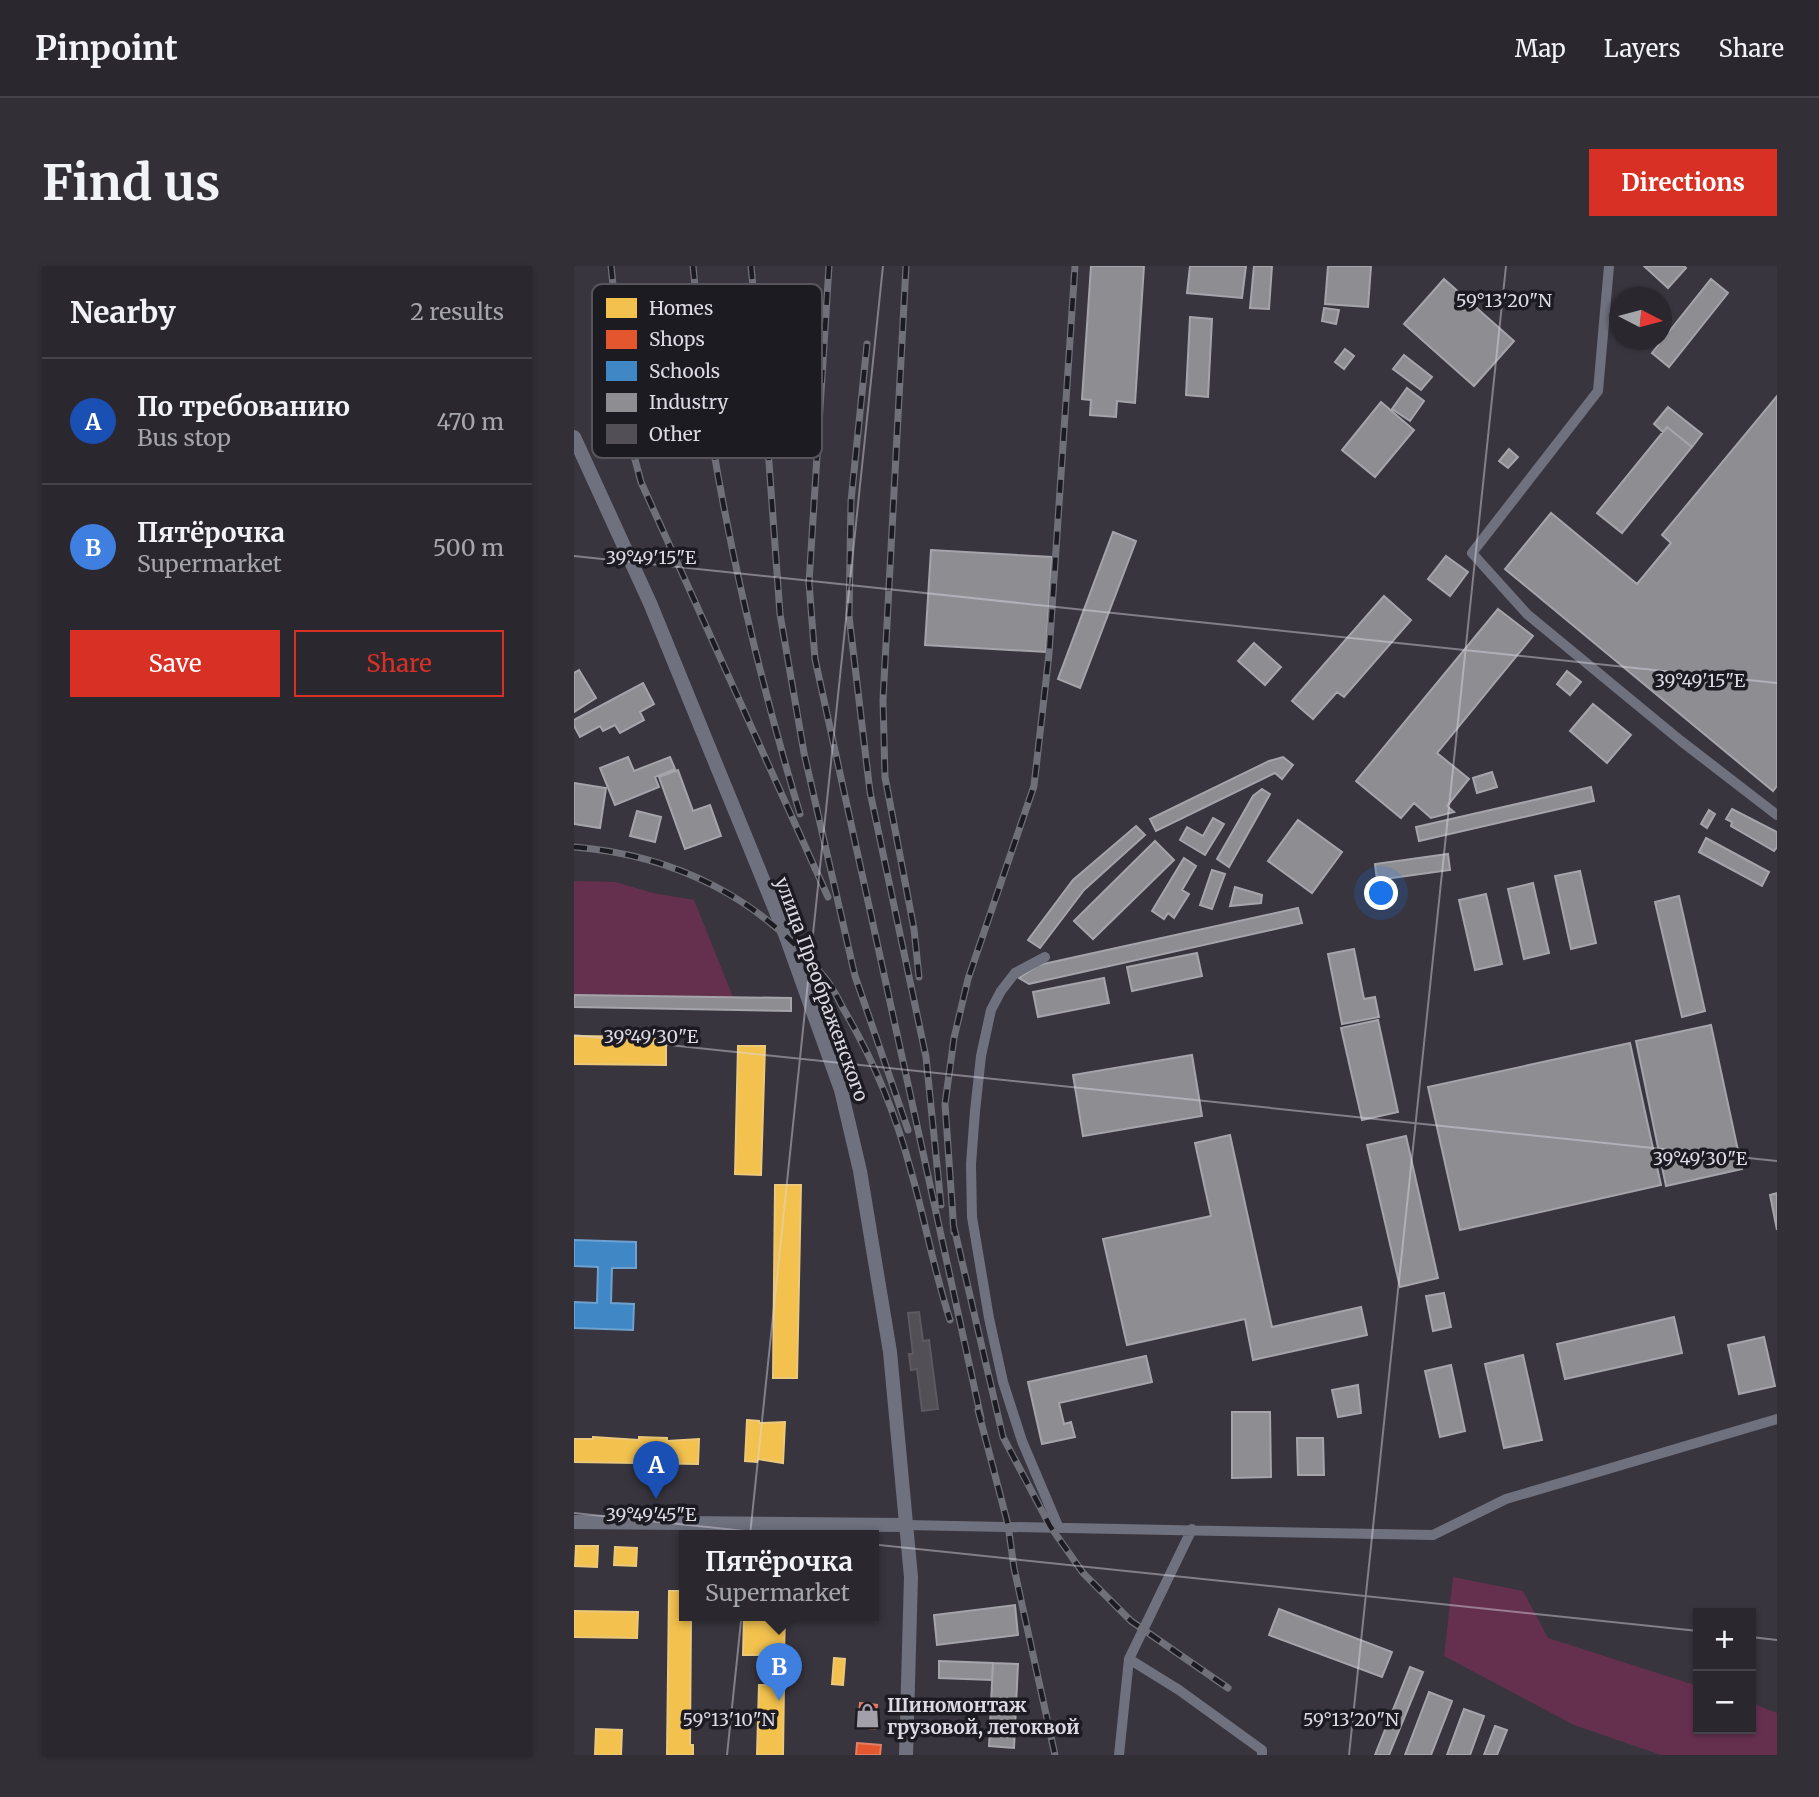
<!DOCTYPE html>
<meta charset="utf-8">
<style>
body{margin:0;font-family:Merriweather,serif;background:#323036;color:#f1f3f6}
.controls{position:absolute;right:21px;bottom:21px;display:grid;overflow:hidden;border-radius:0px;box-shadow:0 2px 5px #0004}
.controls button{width:63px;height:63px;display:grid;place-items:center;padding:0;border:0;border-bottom:2px solid #46444a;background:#2a282e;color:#f1f3f6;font:35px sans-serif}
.compass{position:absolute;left:1035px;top:21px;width:63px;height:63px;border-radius:50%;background:#2a282e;box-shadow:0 2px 5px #0004;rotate:96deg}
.you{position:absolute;left:808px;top:628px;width:24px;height:24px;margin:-18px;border:5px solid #fff;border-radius:50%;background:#1a73e8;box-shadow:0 0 0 10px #1a73e833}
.badge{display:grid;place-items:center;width:46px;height:46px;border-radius:50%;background:#d93025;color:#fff;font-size:23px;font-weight:700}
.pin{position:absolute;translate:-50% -58px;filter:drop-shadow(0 2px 4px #0008)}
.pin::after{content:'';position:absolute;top:37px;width:24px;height:21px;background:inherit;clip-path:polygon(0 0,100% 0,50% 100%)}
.popup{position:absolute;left:105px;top:1264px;width:200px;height:91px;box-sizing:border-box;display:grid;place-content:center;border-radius:0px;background:#2a282e;filter:drop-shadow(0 2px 5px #0005);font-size:23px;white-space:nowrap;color:#a5a6aa}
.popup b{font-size:26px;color:#f1f3f6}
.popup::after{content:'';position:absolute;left:50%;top:100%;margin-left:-14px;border:14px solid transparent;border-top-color:#2a282e}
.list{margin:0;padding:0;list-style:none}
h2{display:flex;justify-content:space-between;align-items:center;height:91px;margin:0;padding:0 28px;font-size:30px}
h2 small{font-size:23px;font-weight:400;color:#a5a6aa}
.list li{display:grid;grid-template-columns:46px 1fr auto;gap:21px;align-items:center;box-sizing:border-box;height:126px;padding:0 28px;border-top:2px solid #46444a}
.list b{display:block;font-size:26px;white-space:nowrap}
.list p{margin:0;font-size:23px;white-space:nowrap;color:#a5a6aa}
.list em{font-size:23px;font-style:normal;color:#a5a6aa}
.actions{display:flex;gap:14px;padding:21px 28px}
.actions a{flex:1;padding:16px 0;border:2px solid #d93025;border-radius:0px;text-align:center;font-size:24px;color:#d93025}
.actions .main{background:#d93025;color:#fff}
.map{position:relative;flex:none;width:1203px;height:1489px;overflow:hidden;border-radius:0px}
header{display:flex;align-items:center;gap:42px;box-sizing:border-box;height:98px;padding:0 35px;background:#2a282e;border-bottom:2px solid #46444a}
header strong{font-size:33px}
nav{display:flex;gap:38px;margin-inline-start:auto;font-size:24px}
.intro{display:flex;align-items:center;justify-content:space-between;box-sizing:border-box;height:168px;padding:0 42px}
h1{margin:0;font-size:49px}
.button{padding:18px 32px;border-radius:0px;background:#d93025;color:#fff;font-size:24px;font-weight:700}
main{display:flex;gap:42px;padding:0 42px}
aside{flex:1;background:#2a282e;border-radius:0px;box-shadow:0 2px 5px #0004}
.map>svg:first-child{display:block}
.green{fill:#65304e}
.homes{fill:#f2c14e;stroke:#ecc87b;stroke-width:2}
.shops{fill:#e4572e;stroke:#e27e65;stroke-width:2}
.schools{fill:#3f88c5;stroke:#6ea1cf;stroke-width:2}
.industry{fill:#8d8d92;stroke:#a5a4ab;stroke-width:2}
.building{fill:#534f57;stroke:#5d5961;stroke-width:2}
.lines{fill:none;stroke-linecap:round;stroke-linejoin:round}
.minor{stroke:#6f717f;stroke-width:10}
.tertiary{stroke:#6f717f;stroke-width:14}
.rail-casing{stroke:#6f707a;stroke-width:7}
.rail{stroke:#1d1b22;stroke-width:4.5;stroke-dasharray:13;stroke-linecap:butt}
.ticks{fill:none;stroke:#dddae5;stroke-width:2;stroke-opacity:0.45}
.labels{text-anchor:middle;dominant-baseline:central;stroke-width:7;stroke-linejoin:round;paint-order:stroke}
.street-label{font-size:19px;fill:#dddae5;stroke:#1d1b22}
.poi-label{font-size:19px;font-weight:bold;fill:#dddae5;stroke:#1d1b22;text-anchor:start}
.key{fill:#1d1b22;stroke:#57545c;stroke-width:2}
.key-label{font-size:19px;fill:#dddae5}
.ticks-label{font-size:18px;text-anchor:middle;fill:#dddae5;stroke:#1d1b22;stroke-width:7;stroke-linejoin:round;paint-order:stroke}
</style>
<header>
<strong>Pinpoint</strong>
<nav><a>Map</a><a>Layers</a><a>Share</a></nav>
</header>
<div class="intro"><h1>Find us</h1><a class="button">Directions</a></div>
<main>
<aside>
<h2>Nearby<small>2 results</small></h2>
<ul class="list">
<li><span class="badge" style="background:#1a4fb4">A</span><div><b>По требованию</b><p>Bus stop</p></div><em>470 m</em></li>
<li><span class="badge" style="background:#3f7fe0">B</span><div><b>Пятёрочка</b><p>Supermarket</p></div><em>500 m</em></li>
</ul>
<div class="actions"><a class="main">Save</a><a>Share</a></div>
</aside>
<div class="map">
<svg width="1203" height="1489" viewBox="0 0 1203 1489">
<rect width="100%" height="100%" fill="#38353e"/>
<path class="green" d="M0,615L41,616L79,627L120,634L159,731L0,729Z
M879,1311L949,1325L974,1372L1124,1420V1463H1177V1437L1203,1447V1489H1087L1000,1459L870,1390Z"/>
<path class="homes" d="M0,770L92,771V799L0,798Z
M164,780H191L187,909L161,908Z
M201,919H227L223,1112H199Z
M173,1154L185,1155V1157L211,1156L209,1197L184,1193L183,1196L171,1195Z
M19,1171L65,1174V1171L93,1172V1175L125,1173L124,1198L0,1196V1173H19Z
M2,1280H24L23,1301L1,1300Z
M41,1281L63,1282L62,1300L40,1299Z
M95,1325H107L106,1328H110V1349H117L116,1479H119V1489H93Z
M0,1345L64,1346L63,1372L0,1371Z
M170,1349H211L210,1389H169Z
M260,1392L271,1393L269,1419L258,1418Z
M185,1419H210L209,1489H183Z
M22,1463L48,1464L47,1489H21Z"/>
<path class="shops" d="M286,1437L303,1439L301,1463L284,1461Z
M283,1477L307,1479L306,1489H282Z"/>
<path class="schools" d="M0,974L62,976V1002H38L37,1037L60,1038L59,1064L0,1062V1036L23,1037L24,1001L0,1000Z"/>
<path class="industry" d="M517,0H570L561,137L543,135L542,151L516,149L517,134L508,133Z
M616,0H672L668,32L613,27Z
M680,0H698L695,43L676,42Z
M754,0H797L794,41L751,38Z
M1070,0H1110L1112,2L1094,22Z
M870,13L940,75L900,120L830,58Z
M1137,13L1154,27L1095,101L1078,87Z
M750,42L765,44L762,58L748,55Z
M616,51L638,53L634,131L612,129Z
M771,83L780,90L770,103L761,96Z
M830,89L858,111L847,124L819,103Z
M833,122L850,135L836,155L818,143Z
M1203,130V520L1199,525L931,303L977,247L1063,318L1097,277L1088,269Z
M807,136L840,164L801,211L768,184Z
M1094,141L1128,168L1118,181L1093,161L1089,166L1080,158Z
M1093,161L1118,181L1048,267L1023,247Z
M935,183L944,191L934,202L925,195Z
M539,266L562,275L506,422L484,413Z
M357,284L478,291L472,386L351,379Z
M872,290L894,306L876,330L854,313Z
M810,330L837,354L770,431L763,426L739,453L718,435Z
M924,343L959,370L863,487L895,513L873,540L880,546L857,552L840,537L827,552L782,515Z
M680,377L707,401L691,419L664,395Z
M5,404L22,432L0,446V407Z
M993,405L1007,416L996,429L983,418Z
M69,417L80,438L66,446L70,454L46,467L41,459L29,465L26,460L6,471L0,460V454Z
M1019,438L1057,469L1033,497L996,465Z
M54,491L60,505L96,491L101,503L81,511L85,521L41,539L26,502Z
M709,491L719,499L708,513L701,507L582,565L576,553L695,495Z
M104,504L119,545L136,539L147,570L111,583L85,511Z
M918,506L923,521L903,527L899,512Z
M0,517L32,522L26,562L0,558Z
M1017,521L1020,535L845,575L842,561Z
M688,523L696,528L655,601L643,593L679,530Z
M1158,543L1203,566V581L1200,585L1157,560L1158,556L1152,553Z
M1135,544L1141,548L1133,562L1127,558Z
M63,545L87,551L81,576L56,570Z
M639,552L650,558L631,589L606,574L613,561L629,570Z
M724,554L768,586L738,627L694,595Z
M562,560L571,569L510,624L466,682L454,674L499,614Z
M1132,572L1195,606L1188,620L1125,586Z
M581,575L600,594L519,673L500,655Z
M874,588L876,604L803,614L801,598Z
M610,592L622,600L608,624L615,628L600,652L594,647L590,653L578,645Z
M638,604L651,608L638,643L626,639Z
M1006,605L1022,677L997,683L981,610Z
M959,617L975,687L950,693L934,623Z
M661,621L688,629L687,637L656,640Z
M912,628L928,698L901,704L885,634Z
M1105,630L1131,745L1108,751L1081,636Z
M724,642L728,657L455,718L445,712L465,699Z
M780,683L790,733L801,731L805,751L768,758L754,688Z
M623,687L628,710L558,725L553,701Z
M530,712L535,737L464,751L459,726Z
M0,729L217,732V745L0,741Z
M804,754L824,846L788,854L767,762Z
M1137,759L1168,903L1092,920L1062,775Z
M1056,777L1087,919L886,964L854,821Z
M618,789L628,850L509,870L499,809Z
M656,869L698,1061L787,1041L793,1069L679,1094L671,1053L553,1079L529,973L637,950L621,877Z
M832,870L864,1012L826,1021L793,879Z
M1203,927V964L1196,929Z
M870,1027L877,1061L859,1065L852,1030Z
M1100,1051L1108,1087L991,1113L983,1078Z
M1190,1071L1201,1120L1165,1128L1154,1079Z
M949,1089L968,1174L930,1182L911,1098Z
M572,1090L578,1116L485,1137L490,1158L497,1156L501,1171L468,1178L454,1116Z
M877,1099L891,1165L866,1171L851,1105Z
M784,1119L787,1147L764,1151L758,1124Z
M658,1146H696L697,1211L658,1212Z
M723,1172H749L750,1209H724Z
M441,1339L444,1369L363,1379L360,1349Z
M705,1343L818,1386L808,1411L695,1369Z
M365,1395L419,1397L418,1414L365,1412Z
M419,1397L444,1398L440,1482L415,1480Z
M836,1401L849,1406L815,1489H801Z
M855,1426L878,1435L857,1489H831Z
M890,1443L910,1450L896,1489H873Z
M921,1460L933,1464L923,1489H910Z"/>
<path class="building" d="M345,1046L349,1075L355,1074L364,1143L348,1145L343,1103L337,1104L335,1088H339L334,1047Z"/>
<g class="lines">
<path class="minor" d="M1035,0L1024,125L898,287L953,348L1107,475L1203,549
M471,691L441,707L427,725L417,744L407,790L401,845L397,898L398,951L415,1052L429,1116L448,1175L484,1260
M331,1259L859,1269L932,1233L1203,1153
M618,1263L555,1393L605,1424L688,1484V1489
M545,1489L555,1393"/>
<path class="tertiary" d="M0,171L76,337L177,584L211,668L267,824L286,905L316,1086L337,1311L332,1489
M0,1256L331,1259"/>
<defs>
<path id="rail" d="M37,0L55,171L67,216L254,631
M119,0C125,58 128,117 138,175C159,301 189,425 226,548
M177,0L193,169L206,348L230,487L281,710L334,864
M255,0L235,317L241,393L407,1152
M332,0L309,434L311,511L340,663L345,711
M293,78L277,235L275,350L296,526L352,791L367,939
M0,581C101,589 187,632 251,712C259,721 264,733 270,744C299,793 322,849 337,905C351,954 360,1005 376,1054
M379,957L429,1171L476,1260L509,1307L557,1355L654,1422
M380,966L371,838L380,772L394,713L460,520L475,388L501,0
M404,1144L434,1259L440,1302L481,1489"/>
</defs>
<use href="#rail" class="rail-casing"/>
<use href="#rail" class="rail"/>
</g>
<path class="ticks" d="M0,290L1203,417M0,769L1203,895M0,1247L1124,1365M1177,1371L1203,1374M153,1489L309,0M775,1489L932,0"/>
<defs>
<symbol id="shop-bare" viewBox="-9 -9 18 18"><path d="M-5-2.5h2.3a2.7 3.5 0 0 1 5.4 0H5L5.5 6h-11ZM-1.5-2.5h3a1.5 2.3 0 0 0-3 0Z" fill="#a3a0ab" stroke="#1d1b22" stroke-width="2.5" paint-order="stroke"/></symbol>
</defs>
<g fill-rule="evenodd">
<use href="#shop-bare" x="276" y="1432" width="35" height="35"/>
</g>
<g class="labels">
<g class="street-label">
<text transform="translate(248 723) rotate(70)">улица Преображенского</text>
</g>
<g class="poi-label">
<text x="313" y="1439">Шиномонтаж<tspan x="313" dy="22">грузовой, легоквой</tspan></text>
</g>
</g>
<rect x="18" y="18" width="230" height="174" rx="10" class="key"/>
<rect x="32" y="32" width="31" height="20" fill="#f2c14e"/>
<rect x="32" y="64" width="31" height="19" fill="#e4572e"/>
<rect x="32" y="95" width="31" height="20" fill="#3f88c5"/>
<rect x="32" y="127" width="31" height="19" fill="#8d8d92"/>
<rect x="32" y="158" width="31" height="20" fill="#534f57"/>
<g class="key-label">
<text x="75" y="49">Homes</text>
<text x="75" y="80">Shops</text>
<text x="75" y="112">Schools</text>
<text x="75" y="143">Industry</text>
<text x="75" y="175">Other</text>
</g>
<g class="ticks-label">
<text x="930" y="41">59°13'20"N</text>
<text x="77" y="298">39°49'15"E</text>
<text x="1126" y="421">39°49'15"E</text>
<text x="77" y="777">39°49'30"E</text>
<text x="1126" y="899">39°49'30"E</text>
<text x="77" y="1255">39°49'45"E</text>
<text x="155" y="1460">59°13'10"N</text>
<text x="777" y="1460">59°13'20"N</text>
</g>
</svg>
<div class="controls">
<button>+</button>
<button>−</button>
</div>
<svg class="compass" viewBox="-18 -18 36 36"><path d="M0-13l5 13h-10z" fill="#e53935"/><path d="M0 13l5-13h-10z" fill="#a5a6aa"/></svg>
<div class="you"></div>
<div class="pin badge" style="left:82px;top:1233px;background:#1a4fb4">A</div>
<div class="pin badge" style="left:205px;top:1435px;background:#3f7fe0">B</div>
<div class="popup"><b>Пятёрочка</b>Supermarket</div>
</div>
</main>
